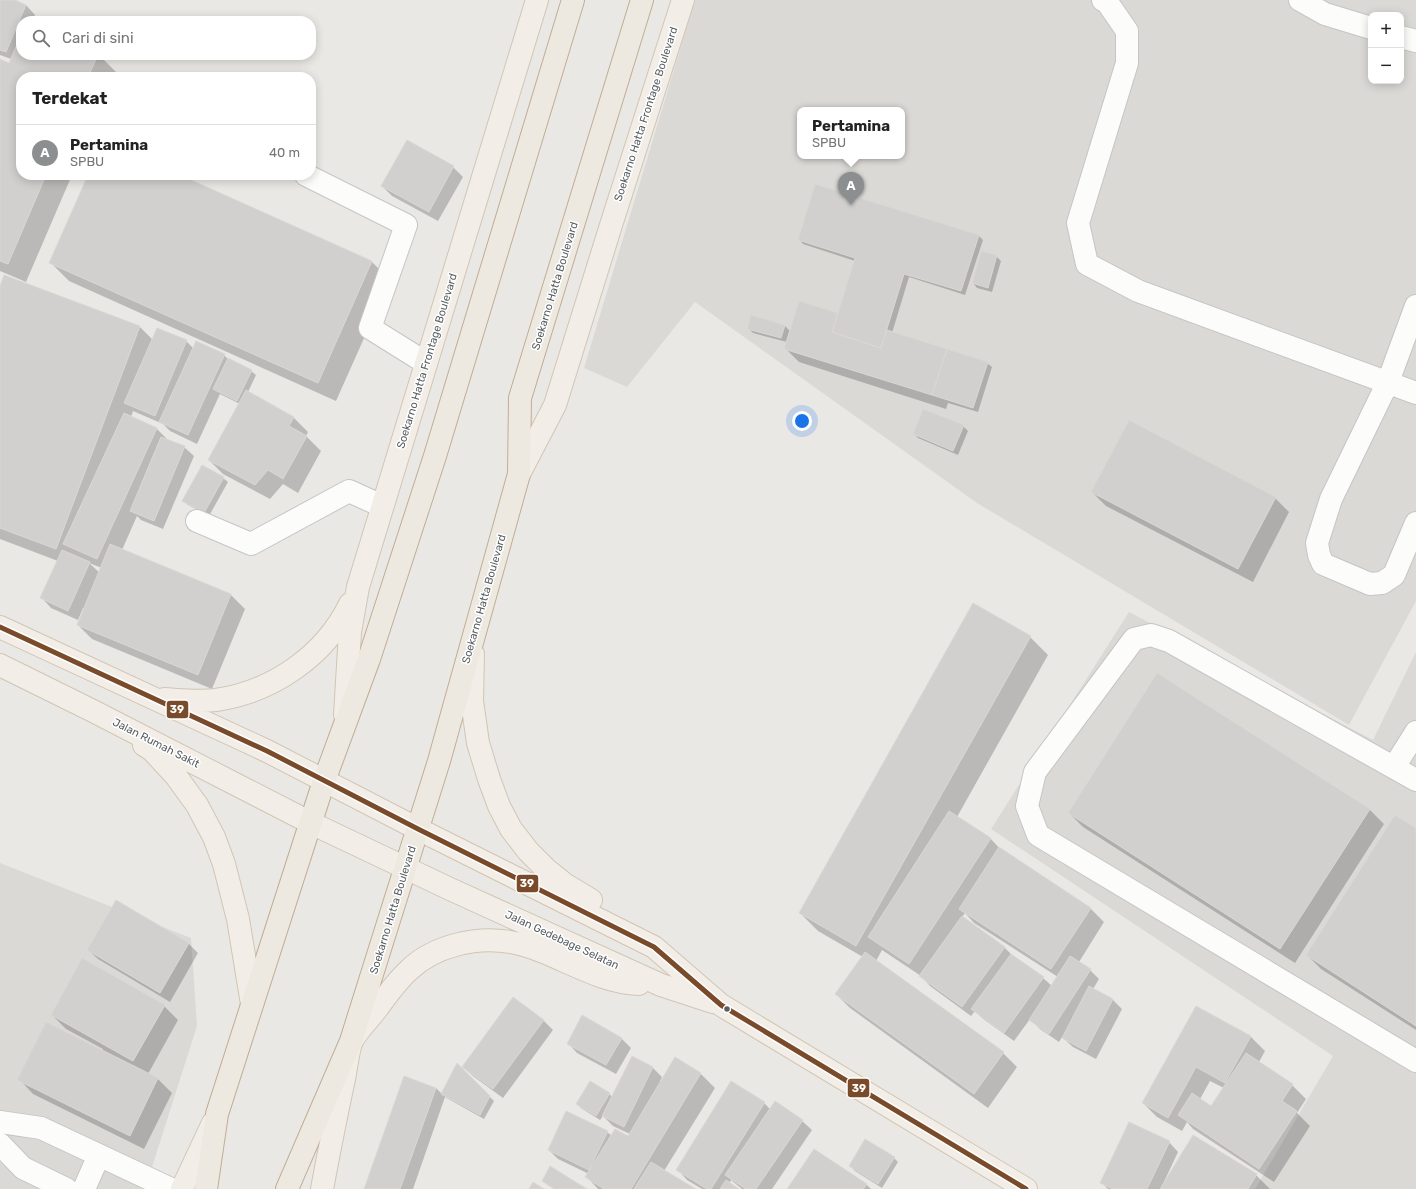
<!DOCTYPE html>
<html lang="id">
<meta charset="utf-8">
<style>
body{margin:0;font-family:Rubik,sans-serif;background:#f6f6f6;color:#222}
.controls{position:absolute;right:12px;top:12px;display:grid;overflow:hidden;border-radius:8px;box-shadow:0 2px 10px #0003}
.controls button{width:36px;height:36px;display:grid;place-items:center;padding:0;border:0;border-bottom:1px solid #e0e0e0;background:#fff;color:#222;font:20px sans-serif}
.you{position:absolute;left:802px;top:421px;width:14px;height:14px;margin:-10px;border:3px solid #fff;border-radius:50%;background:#1a73e8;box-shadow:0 0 0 6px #1a73e833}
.badge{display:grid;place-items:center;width:26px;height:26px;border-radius:50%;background:#8c8f90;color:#fff;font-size:13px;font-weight:700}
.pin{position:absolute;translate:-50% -33px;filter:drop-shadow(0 1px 2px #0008)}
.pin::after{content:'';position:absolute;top:21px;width:14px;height:12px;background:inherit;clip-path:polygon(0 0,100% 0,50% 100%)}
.popup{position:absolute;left:797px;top:107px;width:108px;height:52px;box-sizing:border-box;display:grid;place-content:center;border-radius:8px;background:#fff;filter:drop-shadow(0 1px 3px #0005);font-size:13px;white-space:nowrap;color:#767676}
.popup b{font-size:15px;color:#222}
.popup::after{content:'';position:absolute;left:50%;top:100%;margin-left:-8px;border:8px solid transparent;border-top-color:#fff}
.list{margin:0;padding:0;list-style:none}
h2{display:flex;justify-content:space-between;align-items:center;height:52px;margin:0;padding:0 16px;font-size:17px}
h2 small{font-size:13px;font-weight:400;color:#767676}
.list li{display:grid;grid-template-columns:26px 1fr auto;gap:12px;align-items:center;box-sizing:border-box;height:56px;padding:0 16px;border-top:1px solid #e0e0e0}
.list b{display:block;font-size:15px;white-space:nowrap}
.list p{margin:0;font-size:13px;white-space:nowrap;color:#767676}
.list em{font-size:13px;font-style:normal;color:#767676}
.icon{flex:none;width:22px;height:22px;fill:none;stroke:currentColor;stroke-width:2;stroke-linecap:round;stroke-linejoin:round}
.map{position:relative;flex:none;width:1416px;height:1189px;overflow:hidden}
.search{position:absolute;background:#fff;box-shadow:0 2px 10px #0003;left:16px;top:16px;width:300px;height:44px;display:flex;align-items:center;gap:10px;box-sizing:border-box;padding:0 14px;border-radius:16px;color:#767676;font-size:15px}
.panel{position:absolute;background:#fff;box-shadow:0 2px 10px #0003;left:16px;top:72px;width:300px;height:108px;border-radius:16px}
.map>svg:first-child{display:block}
.industrial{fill:#dbd9d6;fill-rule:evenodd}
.shadow{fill:#0003;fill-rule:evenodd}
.building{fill:#d2d0ce;stroke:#dad7d4}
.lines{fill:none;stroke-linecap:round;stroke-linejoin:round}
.minor-casing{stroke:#c6c5c6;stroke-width:24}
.major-casing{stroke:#d1c5b3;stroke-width:24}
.highway-casing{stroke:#c0ad94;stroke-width:24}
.minor{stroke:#fcfcfb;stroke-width:22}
.major{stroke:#f2eee7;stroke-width:22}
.highway{stroke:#eee9e0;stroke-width:22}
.bus-1-casing{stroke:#fff;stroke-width:8}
.bus-1{stroke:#7a4b2a;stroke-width:5}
.bus-dot{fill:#5a5f62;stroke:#fff;stroke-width:1.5}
.labels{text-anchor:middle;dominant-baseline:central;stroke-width:3;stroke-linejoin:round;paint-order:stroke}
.street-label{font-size:11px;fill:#5a5f62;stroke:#fff}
.line-badge{stroke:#fff;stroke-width:1.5}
.badge-label{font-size:11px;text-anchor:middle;font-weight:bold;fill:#fff}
</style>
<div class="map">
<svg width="1416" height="1189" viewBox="0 0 1416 1189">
<rect width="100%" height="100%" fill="#eae8e5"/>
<path class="industrial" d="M695,0H1416V601L1349,725L977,503L695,302L627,387L584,368ZM1371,15H1401V81H1371ZM800,110H902V156H800Z
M1129,612L1373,740L1416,652V1189H1255L1333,1056L991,829Z
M0,863L191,938L197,1026L145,1189H0Z"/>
<path class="shadow" d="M0,0H13L26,5L35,15L32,21H21V55H99L116,72L114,77H21V175H72L26,282L0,271V60L9,64L11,59L0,55Z
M453,167L463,177L438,221L392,196L382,186Z
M89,175H177L372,262L390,280L336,401L69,281L50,262Z
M978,235L983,240L965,295L909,277L892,333L987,363L992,367L978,412L948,403L946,409L799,362L785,348L787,342L753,333L748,328L785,326L790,331L839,315L855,261L803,244L799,239Z
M996,256L1001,261L992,292L977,288L973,283Z
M5,276L140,327L153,340L186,341L194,349L224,355L228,359L251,371L256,375L248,392L294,418L308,432L306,436L321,451L298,493L283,484L270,499L223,474L209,460L240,404L220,394L197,444L170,431L163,424L133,411L131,417L156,428L169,441L184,447L194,456L163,529L141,520L137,516L122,550L231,595L245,609L212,689L92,639L78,625L85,608H83L78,620L51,608L42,598L58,561L0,539V289ZM89,563L102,568L100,573Z
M963,426L968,431L958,455L918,438L914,434Z
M223,478L228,482L209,516L188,505L183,500Z
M1092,492L1275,498L1289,512L1253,582L1106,506Z
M1030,637L1048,655L957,817L990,838L1002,851L1090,908L1104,922L1079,962L1090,970L1099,979L1093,989L1113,1000L1122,1009L1096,1059L1073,1047L1062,1037L1059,1042L1040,1029L1030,1019L1014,1041L982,1018L975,1011L971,1016L930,986L921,976L882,950L876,961L1003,1053L1017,1067L988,1108L850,1008L836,994L863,957L818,931L800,913ZM965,913L974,923L1058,977L1052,986L1043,978L1014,957L1004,947L962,917Z
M1158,674L1370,810L1384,824L1295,963L1083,827L1069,813Z
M1416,829V1030L1321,969L1307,955Z
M116,902L189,944L198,953L170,1002L98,959L88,950Z
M164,1006L178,1020L148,1074L158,1079L172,1093L144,1149L33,1094L19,1079L102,1051L103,1049L66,1029L52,1015Z
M1196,1007L1251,1037L1265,1051L1259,1062L1292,1085L1306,1099L1297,1113L1310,1126L1274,1182L1193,1129L1187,1122L1182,1131L1157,1117L1143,1103ZM1210,1081L1224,1088L1211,1107L1200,1099Z
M543,1020L553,1030L503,1098L473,1076L463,1067Z
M621,1038L631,1048L616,1074L577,1053L568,1043Z
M458,1065L494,1101L484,1119L445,1097L413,1189H365L436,1088L442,1094Z
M653,1068L662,1077L660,1081L661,1082L701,1074L715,1088L664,1171L694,1189H598L587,1177L589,1174L558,1159L549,1150L607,1132L612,1136L628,1137L630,1134L613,1126L603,1116L600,1120L581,1108L577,1104L609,1094L613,1097Z
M764,1103L770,1109L802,1121L812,1130L772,1189H742L731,1180L729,1184L737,1189H702L687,1180L678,1170Z
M1169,1142L1178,1152L1164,1182H1165L1256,1175L1270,1189H1108L1101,1182Z
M894,1158L898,1162L882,1188L855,1171L850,1166Z
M866,1184L871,1189H788Z"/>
<path class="building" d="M0,0H15L26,5L6,52L0,50Z
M21,35V55H98L88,77H21V175H46L8,264L0,261V59L9,63Z
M407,140L454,166L429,212L381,186Z
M88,175H180L372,261L318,383L49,263Z
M815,184L979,235L961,291L904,274L881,348L832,332L855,258L798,240Z
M981,251L997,255L988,288L972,283Z
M4,275L140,326L56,549L0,528V286Z
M799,301L838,313L832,332L881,348L887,330L947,349L932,395L784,349Z
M751,315L785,325L781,338L747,329Z
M157,328L187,340L155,416L124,403Z
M196,341L225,354L188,435L159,422Z
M947,349L988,362L973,408L932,395Z
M228,358L252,370L237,401L213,389Z
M246,390L294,417L289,426L307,436L283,479L268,470L255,485L208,460Z
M923,409L964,425L953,451L913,434Z
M124,413L157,428L97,559L63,544Z
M1129,420L1276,497L1238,569L1091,492Z
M161,437L185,446L154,521L130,511Z
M202,465L224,477L204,513L182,501Z
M110,544L231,594L198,675L77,625Z
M62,550L90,562L68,611L40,598Z
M973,603L1031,636L856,946L799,913Z
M1157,673L1370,809L1280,949L1068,813Z
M949,811L991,838L909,964L868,937Z
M1395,815L1416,828V1026L1306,955Z
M999,847L1091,908L1051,969L959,909Z
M116,900L189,943L160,993L87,950Z
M962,916L1005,947L962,1007L919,976Z
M865,952L1004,1052L974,1094L835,994Z
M1011,954L1044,977L1004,1033L971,1009Z
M1070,956L1091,969L1049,1034L1029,1020Z
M82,958L165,1005L133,1061L51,1015Z
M1089,986L1113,999L1086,1051L1062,1038Z
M513,997L544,1020L493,1089L462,1067Z
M1196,1006L1251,1036L1225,1083L1196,1067L1168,1118L1142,1103Z
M582,1015L622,1038L606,1065L567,1044Z
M46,1022L158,1078L130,1136L17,1080Z
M1246,1053L1293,1084L1282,1101L1297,1111L1259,1169L1178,1115L1192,1093L1211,1106Z
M632,1056L653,1067L624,1127L602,1116Z
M675,1057L701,1073L631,1189H604L585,1177L615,1129L628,1136Z
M457,1063L490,1096L480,1115L441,1094Z
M404,1076L436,1088L400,1189H364Z
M590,1081L610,1093L596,1116L576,1104Z
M731,1081L765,1102L711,1189H707L676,1170Z
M775,1101L803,1120L756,1189H746L725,1175Z
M566,1111L608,1131L589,1170L548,1150Z
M1129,1122L1170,1141L1147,1189H1113L1100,1183Z
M1193,1135L1257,1174L1248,1189H1160Z
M865,1139L895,1157L878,1184L849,1166Z
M814,1149L867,1184L863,1189H787Z
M651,1162L696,1189H634Z
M550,1166L587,1189H554L542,1181Z
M726,1180L739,1189H720Z
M533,1182L544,1189H529Z"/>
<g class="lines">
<defs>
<path id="minor" d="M1103,0L1107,2L1127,31V63L1078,223L1087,264L1138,291L1416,393
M1300,0L1325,14L1371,28
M1401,37L1416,41
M306,175L406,225L370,328L426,363
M1416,306L1388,382L1331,499L1317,543L1319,555L1323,564L1370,584L1382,583L1394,575L1416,523
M197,521L251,544L349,491L382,506
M1394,767L1416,732
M1416,780L1169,641L1151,635L1134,639L1035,772L1027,806L1038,835L1416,1061
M0,1122L41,1128L171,1189
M0,1144L23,1168L66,1189
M84,1189L99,1155"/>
<path id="major" d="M519,474L555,405L612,222L683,0
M0,627L267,751L418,829L654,947L721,1005L1026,1189
M473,654L472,701L478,743L489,779L499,806L511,829L528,851L546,869L566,885L591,900
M0,665L93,711L311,823L450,889L661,985L713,1002
M164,699C181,700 199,702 216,700C272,692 325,656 350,604
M345,715L350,632L358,587L537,0
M144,745L152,750L176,776L197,805L214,837L224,864L238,919L252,1004
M182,1189L213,1123
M322,1189C329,1152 336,1116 344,1079C346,1070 348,1049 352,1041C357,1031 369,1019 376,1010C386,996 396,982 409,970C434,946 476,936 510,942C555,950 592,982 639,984"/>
<path id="highway" d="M206,1189L217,1114L324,781L369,659L435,456L573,0
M287,1189L351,1041L439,761L519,474L520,398L642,0"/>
</defs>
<use href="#minor" class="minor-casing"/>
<use href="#major" class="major-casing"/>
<use href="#highway" class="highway-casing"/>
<use href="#minor" class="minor"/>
<use href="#major" class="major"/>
<use href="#highway" class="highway"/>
<defs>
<path id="bus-1" d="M0,627L267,751L418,829L654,947L721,1005L1026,1189"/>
</defs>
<use href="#bus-1" class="bus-1-casing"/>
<use href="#bus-1" class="bus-1"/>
</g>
<circle class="bus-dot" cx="727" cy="1009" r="3.5"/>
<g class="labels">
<g class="street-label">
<text transform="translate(646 114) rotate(-72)">Soekarno Hatta Frontage Boulevard</text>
<text transform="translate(555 286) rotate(-73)">Soekarno Hatta Boulevard</text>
<text transform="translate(427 361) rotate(-73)">Soekarno Hatta Frontage Boulevard</text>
<text transform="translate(484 599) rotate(-74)">Soekarno Hatta Boulevard</text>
<text transform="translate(156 743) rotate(27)">Jalan Rumah Sakit</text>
<text transform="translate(393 910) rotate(-73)">Soekarno Hatta Boulevard</text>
<text transform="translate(562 940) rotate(25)">Jalan Gedebage Selatan</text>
</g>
</g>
<g class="line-badge">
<rect x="166" y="700" width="23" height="19" rx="4" fill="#7a4b2a"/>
<rect x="516" y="874" width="23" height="19" rx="4" fill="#7a4b2a"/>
<rect x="847" y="1078" width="23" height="20" rx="4" fill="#7a4b2a"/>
</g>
<g class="badge-label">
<text x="177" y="713">39</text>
<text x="527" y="887">39</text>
<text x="859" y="1092">39</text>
</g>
</svg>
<div class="controls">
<button>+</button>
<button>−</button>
</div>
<div class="you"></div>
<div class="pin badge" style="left:851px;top:205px">A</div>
<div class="popup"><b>Pertamina</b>SPBU</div>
<div class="search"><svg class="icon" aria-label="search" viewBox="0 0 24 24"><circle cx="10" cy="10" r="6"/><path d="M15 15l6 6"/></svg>Cari di sini</div>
<section class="panel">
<h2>Terdekat<small></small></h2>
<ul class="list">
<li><span class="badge">A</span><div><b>Pertamina</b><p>SPBU</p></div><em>40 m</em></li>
</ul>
</section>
</div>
